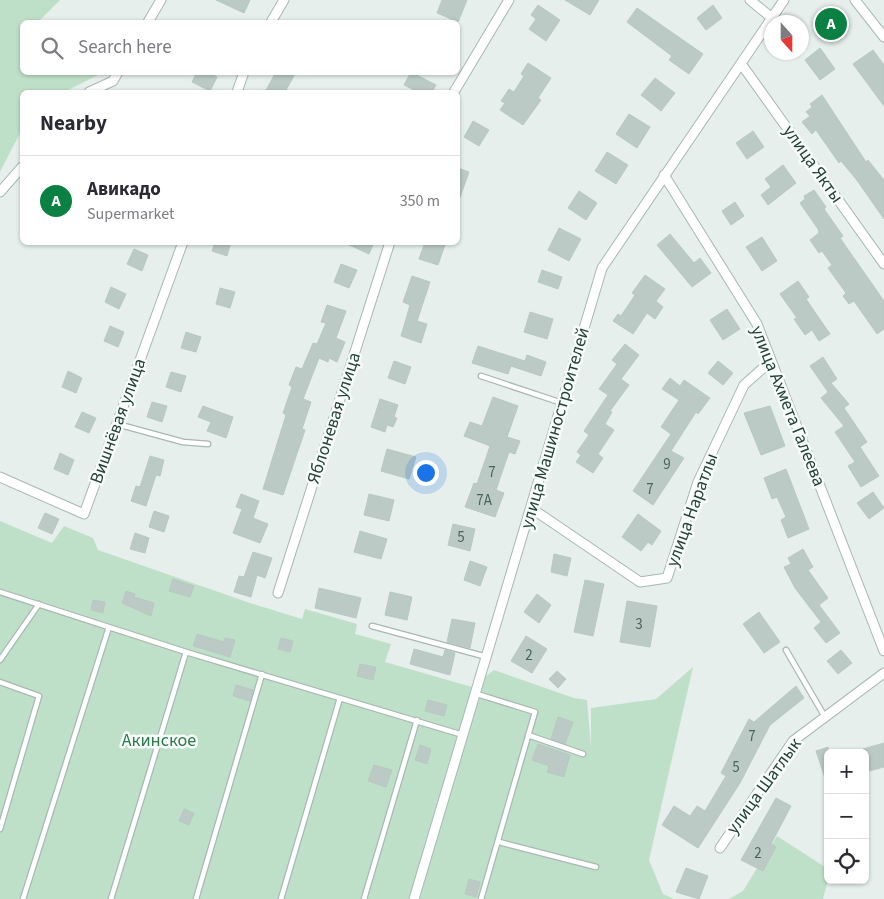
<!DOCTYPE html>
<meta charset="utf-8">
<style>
body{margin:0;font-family:"Source Sans 3",sans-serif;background:#f2f2f3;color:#2b2b33}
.controls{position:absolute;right:15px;bottom:15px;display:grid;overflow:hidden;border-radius:8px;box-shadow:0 1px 4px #0004}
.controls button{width:45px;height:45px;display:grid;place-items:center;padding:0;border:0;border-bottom:1px solid #e1e1e2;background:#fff;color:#2b2b33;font:25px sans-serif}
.compass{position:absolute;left:764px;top:15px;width:45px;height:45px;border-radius:50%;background:#fff;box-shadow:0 1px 4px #0004;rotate:159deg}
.you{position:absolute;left:425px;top:472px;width:18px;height:18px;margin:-12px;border:4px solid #fff;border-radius:50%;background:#1a73e8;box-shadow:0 0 0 8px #1a73e833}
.badge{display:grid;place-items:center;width:32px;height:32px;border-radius:50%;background:#0b8043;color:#fff;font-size:16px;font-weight:700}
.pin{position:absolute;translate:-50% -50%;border:2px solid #fff;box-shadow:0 1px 5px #0006}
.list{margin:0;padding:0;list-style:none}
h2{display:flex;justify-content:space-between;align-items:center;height:65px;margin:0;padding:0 20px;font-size:21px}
h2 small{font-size:16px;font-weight:400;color:#7c7c81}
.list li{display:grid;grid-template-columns:32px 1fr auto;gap:15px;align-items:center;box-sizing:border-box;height:90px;padding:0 20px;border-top:1px solid #e1e1e2}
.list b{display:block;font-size:19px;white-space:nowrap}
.list p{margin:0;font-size:16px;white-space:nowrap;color:#7c7c81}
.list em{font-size:16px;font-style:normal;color:#7c7c81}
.icon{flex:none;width:28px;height:28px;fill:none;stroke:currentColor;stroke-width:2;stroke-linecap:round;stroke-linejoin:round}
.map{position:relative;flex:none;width:884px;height:899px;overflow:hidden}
.search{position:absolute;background:#fff;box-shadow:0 1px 4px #0004;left:20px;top:20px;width:440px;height:55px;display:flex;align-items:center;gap:12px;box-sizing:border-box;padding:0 18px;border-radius:8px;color:#7c7c81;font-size:19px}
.panel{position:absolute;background:#fff;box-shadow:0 1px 4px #0004;left:20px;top:90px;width:440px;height:155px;border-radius:8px}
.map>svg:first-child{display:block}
.green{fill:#bfe0c8}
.building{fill:#bbcac4;stroke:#b8c9c2}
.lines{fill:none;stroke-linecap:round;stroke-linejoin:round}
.service-casing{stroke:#a8b8b2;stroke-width:7}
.minor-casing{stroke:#a8b8b2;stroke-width:11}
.service{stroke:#fff;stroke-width:4.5}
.minor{stroke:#fff;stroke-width:9}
.labels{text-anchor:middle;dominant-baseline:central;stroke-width:5;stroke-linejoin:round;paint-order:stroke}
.number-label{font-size:15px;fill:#4a645c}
.street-label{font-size:18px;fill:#24423a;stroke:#f7fbf9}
.park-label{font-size:18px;fill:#2d7a4b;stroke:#f7fbf9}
</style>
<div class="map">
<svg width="884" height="899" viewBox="0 0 884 899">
<rect width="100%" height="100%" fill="#e6efeb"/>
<path class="green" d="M0,0H60L38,22H22V72L102,73L64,92H22V129L0,172Z
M0,521L52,543L64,526L93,538L98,550L250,603L302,619L305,609L357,624L355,634L391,644L385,662L472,687L494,670L574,698L587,700L591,747V708L656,699L693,667L649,860L663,894L674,899H0Z
M777,836L828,869V880L823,899H729L743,891Z"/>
<path class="building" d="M216,0H250L244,13Z
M442,0H467L458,22L437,13Z
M565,0H599L590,15Z
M538,5L560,20L546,41L529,29L536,19L531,15Z
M713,5L722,18L706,30L697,18Z
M833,6L849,27L830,41L814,20Z
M637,8L703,54L689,74L669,60L672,56L627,22Z
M820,48L835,69L820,80L805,60Z
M873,50L884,65V106L853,64Z
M528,63L551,78L538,98L541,100L523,125L500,110L505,103L501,101L509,89L514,92L524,76L521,74Z
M197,72H209L217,77L210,91L192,82Z
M276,72H296L285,92H265Z
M411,72L436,85L432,92H418L404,85Z
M655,78L675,93L661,111L641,95Z
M822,95L866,162L868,160L884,180V219L856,179L841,161L839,163L816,130L812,134L802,122L810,116L806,112L812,107L810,104Z
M629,114L650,127L637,148L616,134Z
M473,121L489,130L479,146L464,137Z
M753,131L764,147L747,159L736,143Z
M607,152L628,165L616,184L595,171Z
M783,165L796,183L768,205L761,195L771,187L765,179Z
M458,168L469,172L459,200H458Z
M814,190L826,207L824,209L843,236L840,238L884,301V329L877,334L854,301L849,304L843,296L846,293L828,268L832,265L822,251L819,253L810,240L819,233L818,229L800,203L805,199L804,196Z
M579,191L597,203L586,220L568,208Z
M735,202L744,216L731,225L722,211Z
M559,228L581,239L569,261L548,250Z
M670,234L694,263L700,258L711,273L692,287L657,245Z
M762,237L777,261L762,271L746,247Z
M215,242H231L227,256L212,251Z
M343,242H374L369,254Z
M425,242H446L438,265L419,259Z
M134,249L148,255L142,271L127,264Z
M341,264L357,270L349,288L334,282Z
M542,270L562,277L558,289L538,282Z
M645,275L665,289L656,301L663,307L655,319L647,313L633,334L613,321L618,314L621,316L635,295L632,293Z
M412,276L430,282L417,321L427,324L421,343L401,336L410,305L403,302Z
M798,281L809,297L806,299L830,334L819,341L812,330L805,335L794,319L797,318L780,294Z
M111,287L126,294L119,309L105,302Z
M220,288L235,292L230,308L216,304Z
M327,305L346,311L336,338L345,342L337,362L329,358L328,362L319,358L303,399L311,402L302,429L305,430L283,495L263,489L286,415L283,413L292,387L289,385L296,367L302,369L313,343L317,344L326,323L321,322Z
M727,309L740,329L723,340L710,320Z
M530,312L553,319L547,339L524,332Z
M110,326L124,332L118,347L104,341Z
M186,332L201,337L196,352L181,348Z
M625,344L639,355L621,379L629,385L610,411L612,412L605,424L614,430L598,454L603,458L593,473L576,462L581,455L577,452L589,435L584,431L608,395L599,389L617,364L612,360Z
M478,346L525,361L527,355L546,362L541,376L511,366L508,374L472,363Z
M823,357L837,379L831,383L849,404L844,408L867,442L860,447L879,476L861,487L848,466L855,462L835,432L844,426L821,398L828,392L810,366Z
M394,361L411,367L405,384L388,378Z
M718,361L733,373L723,385L708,373Z
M68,371L82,378L76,393L62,387Z
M171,372L186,376L181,392L166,387Z
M670,378L680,386L684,380L710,398L698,414L696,412L671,451L684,458L653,505L633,491L671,434L661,427L679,400L662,389Z
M493,397L518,406L507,437L520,441L515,454L509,452L496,490L504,493L495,517L465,507L474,483L477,484L490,446L464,436L470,422L482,426Z
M380,399L398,405L394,417L397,418L393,427L387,425L385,432L371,427Z
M152,402L167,406L162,422L147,417Z
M203,406L233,417L226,438L207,431L211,422L198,417Z
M770,406L785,446L761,455L744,413Z
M82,412L96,418L89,433L75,427Z
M387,449L416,457L409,479L381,471Z
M60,453L74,460L68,475L54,469Z
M150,456L164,460L160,476L156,475L146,506L131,501L136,486L140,487Z
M786,469L809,529L788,538L781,520L786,517L777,497L772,499L764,478Z
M873,492L884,508L869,519L857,503Z
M241,494L259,501L253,518L268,524L260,543L233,533L242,509L236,507Z
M369,494L394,500L389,521L364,515Z
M154,511L169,516L164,532L149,527Z
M45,513L59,519L52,534L38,528Z
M638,514L661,531L652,545L648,542L641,551L622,537Z
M453,524L475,529L470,551L448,545Z
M360,531L387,539L381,559L354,552Z
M135,533L149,538L145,553L130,549Z
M803,549L813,567L808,570L828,598L819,605L840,633L826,643L814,628L821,622L795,588L784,567L791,564L788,558Z
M253,552L272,558L265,578L257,575L251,597L234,592L239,576L244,577Z
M554,554L571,558L567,576L551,572Z
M470,561L487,567L480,586L464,580Z
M173,579L194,586L190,597L169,591Z
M585,580L604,584L593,636L574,632Z
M319,588L361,598L356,618L315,608Z
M126,591L135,594L134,597L154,603L151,616L122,603Z
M390,592L412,597L407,620L385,615Z
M537,594L551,605L539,623L524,612Z
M93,600L105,602L103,613L91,610Z
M627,601L657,606L650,647L620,642Z
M759,612L780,642L764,653L743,624Z
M452,619L475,623L470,648L447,642Z
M197,634L224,642L225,638L235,640L230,657L193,646Z
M526,636L547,649L532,673L511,661Z
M281,638L293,641L290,652L278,649Z
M414,649L443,657L445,650L455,653L450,675L410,664Z
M841,650L852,663L838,674L827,661Z
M360,664L376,667L373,680L357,676Z
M557,671L566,679L558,688L549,679Z
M236,685L253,690L250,701L233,696Z
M796,686L804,698L770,725L740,783L698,848L662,825L674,806L690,816L697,806L705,811L726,776L721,773L749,719L754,722Z
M428,700L447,705L444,716L425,711Z
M558,717L573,722L565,744L551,739Z
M884,743V767L869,771L863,749Z
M538,744L570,755L564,777L547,772L549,766L532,760Z
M420,745L431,749L427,764L415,760Z
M828,747V781H826L816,751Z
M374,765L392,770L386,787L368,781Z
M776,798L791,806L771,844L776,847L763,871L741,860Z
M184,809L194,813L189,825L179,821Z
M686,868L708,876L699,899L676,892Z
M469,879L480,882L476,897L465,894Z"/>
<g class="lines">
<defs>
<path id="service" d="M481,376L562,403
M117,424L183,442L208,444
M0,592L186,652L463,735
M372,626L487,657
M786,650L825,717
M0,660L39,604
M0,682L39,696L0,829
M477,694L535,712L481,899
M528,735L583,754
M499,842L596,867
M23,899L109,627
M111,899L186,652
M196,899L262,674
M281,899L340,698
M364,899L417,720"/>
<path id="minor" d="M750,0L772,18
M855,0L884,37
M148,22L161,0
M271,22L284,0
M742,65L884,264
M89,92L113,81L118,72
M237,92L244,72
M454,92L509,0
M664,175L757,324L884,651
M0,192L22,167
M0,477L84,514L183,242
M531,508L640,582L667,578L698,482L744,385L771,361
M278,593L390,242
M720,848L793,741L884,673
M414,899L602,268L784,0"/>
</defs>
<use href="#service" class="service-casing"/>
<use href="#minor" class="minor-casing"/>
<use href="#service" class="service"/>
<use href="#minor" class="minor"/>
</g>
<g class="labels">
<g class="number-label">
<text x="667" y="464">9</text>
<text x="492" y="472">7</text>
<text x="650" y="489">7</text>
<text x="484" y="500">7А</text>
<text x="461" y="537">5</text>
<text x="639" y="624">3</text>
<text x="529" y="655">2</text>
<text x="752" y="736">7</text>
<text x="736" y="767">5</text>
<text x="758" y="853">2</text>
</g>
<g class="street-label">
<text transform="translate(813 164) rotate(55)">улица Якты</text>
<text transform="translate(788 406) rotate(68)">улица Ахмета Галеева</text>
<text transform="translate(334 418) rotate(-72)">Яблоневая улица</text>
<text transform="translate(118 421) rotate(-70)">Вишнёвая улица</text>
<text transform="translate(555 428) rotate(-74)">улица Машиностроителей</text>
<text transform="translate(692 510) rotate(-70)">улица Наратлы</text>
<text transform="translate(764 786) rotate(-54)">улица Шатлык</text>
</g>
<g class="park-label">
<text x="159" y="740">Акинское</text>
</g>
</g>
</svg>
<div class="controls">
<button>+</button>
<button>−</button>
<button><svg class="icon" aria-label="locate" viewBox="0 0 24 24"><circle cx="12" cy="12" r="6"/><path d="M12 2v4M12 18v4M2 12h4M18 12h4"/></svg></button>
</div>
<svg class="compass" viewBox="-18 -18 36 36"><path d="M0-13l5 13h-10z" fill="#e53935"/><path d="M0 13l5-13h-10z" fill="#7c7c81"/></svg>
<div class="you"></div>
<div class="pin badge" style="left:831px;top:24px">A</div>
<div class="search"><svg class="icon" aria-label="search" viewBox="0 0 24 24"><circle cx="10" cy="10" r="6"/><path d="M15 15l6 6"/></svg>Search here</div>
<section class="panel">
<h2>Nearby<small></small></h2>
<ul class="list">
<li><span class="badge">A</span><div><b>Авикадо</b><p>Supermarket</p></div><em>350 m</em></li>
</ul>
</section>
</div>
